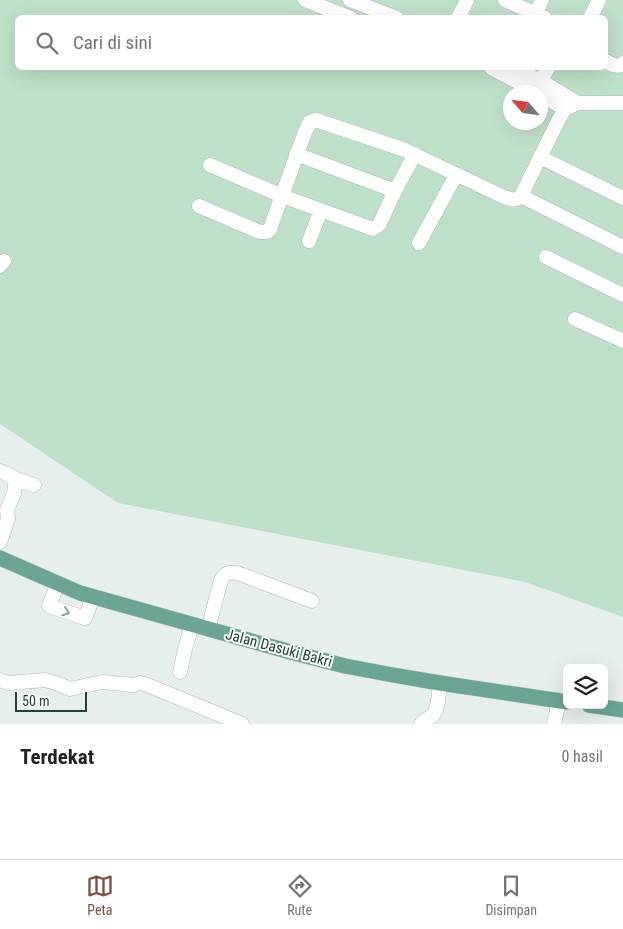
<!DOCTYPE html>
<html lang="id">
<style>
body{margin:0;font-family:"Roboto Condensed",sans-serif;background:#f2f2f2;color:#202124}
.controls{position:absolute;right:15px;bottom:15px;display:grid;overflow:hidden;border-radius:8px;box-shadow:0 5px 20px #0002}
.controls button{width:45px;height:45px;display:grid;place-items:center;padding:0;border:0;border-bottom:1px solid #e0e0e0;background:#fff;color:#202124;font:25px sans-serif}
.compass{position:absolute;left:503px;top:85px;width:45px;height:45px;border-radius:50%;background:#fff;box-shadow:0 5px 20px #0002;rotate:298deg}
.scale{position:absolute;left:15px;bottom:12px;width:72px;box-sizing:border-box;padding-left:5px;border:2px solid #24423a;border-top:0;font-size:14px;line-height:18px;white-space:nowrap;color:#24423a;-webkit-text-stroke:4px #f7fbf9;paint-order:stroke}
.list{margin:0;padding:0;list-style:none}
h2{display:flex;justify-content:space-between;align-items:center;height:65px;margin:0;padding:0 20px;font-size:21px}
h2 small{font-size:16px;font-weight:400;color:#757577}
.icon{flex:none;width:28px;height:28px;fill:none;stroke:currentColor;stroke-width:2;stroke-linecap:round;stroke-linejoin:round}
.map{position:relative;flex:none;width:623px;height:724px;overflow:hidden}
.search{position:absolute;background:#fff;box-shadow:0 5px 20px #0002;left:15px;right:15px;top:15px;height:55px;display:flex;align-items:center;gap:12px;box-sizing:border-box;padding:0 18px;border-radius:8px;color:#757577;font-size:19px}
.sheet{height:135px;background:#fff}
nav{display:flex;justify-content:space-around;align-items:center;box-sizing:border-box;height:70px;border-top:1px solid #e0e0e0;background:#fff;font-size:14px;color:#757577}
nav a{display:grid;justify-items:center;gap:2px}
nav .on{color:#7f4e3f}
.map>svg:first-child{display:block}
.green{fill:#bfe0c8;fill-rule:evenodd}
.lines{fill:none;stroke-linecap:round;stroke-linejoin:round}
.minor-casing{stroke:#a8b8b2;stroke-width:15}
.major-casing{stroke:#c2cac8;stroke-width:16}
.minor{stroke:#fff;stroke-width:14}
.major{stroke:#6aa596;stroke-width:15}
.oneway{stroke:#92a09c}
.labels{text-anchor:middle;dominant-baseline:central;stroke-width:4;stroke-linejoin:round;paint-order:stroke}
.street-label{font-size:15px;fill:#24423a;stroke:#f7fbf9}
</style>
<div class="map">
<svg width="623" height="724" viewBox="0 0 623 724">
<rect width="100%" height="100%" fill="#e6efeb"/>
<path class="green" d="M0,0H623V617L525,582L118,503L0,424ZM18,18H606V68H18ZM510,92H540V122H510Z"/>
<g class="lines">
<defs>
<path id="minor" d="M305,0L351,18
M350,0L397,18
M505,0L545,18
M536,13L542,0
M458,18L467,0
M590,18L599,0
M606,61C611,64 618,69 623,63
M491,68L537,92
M514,68L541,81L578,103
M541,81L548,68
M540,95L565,109
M296,154L395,191
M540,157L623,198
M210,165L282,196L373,229L379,225L395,191L415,154
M521,196L623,247
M199,206L260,232H267L270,229L305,132L310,122L316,120L405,150L504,197C512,200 515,201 521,196L559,119L565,109L578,103H623
M309,241L321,210
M419,243L456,175
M546,257L623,295
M0,266L4,261
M575,319L623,341
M0,471L5,473L16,479L14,493L7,510L8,519L0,542
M16,479L34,485
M58,583L49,606L85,618L93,597
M208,629L221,580C225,573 229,572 237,573L312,601
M180,672L185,649L192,625
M0,680L8,683L45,680L56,683L70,689L102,682L133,685L140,683L145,684L242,724
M421,724C424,719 429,719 433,715C439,708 439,691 440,683
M554,724L559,701"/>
<path id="major" d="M0,558L80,593L287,651L345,666L393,675L440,683L567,702
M589,705L623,710"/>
</defs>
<use href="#minor" class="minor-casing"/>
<use href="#major" class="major-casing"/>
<use href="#minor" class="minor"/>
<use href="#major" class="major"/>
</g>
<defs><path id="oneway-chevron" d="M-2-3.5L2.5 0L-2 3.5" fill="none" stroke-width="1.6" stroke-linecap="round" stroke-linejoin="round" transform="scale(1.25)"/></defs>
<use class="oneway" href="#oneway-chevron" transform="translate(66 612) rotate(19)"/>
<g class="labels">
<g class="street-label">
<text transform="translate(279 648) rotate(15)">Jalan Dasuki Bakri</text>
</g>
</g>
</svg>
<div class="controls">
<button><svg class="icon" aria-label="layers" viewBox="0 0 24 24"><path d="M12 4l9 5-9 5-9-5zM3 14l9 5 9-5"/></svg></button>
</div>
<svg class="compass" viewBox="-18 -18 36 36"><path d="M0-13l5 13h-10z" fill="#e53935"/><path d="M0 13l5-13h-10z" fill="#757577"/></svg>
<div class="scale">50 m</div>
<div class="search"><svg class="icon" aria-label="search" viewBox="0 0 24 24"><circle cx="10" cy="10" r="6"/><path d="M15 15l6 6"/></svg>Cari di sini</div>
</div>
<section class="sheet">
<h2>Terdekat<small>0 hasil</small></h2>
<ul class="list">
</ul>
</section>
<nav>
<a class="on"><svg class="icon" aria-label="map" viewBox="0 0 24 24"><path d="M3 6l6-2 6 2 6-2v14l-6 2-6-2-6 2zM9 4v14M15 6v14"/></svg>Peta</a>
<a><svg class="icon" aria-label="directions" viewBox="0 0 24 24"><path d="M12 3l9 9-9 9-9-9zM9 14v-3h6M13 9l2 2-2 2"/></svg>Rute</a>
<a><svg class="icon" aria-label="saved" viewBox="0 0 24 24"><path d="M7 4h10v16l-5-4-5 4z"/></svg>Disimpan</a>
</nav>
